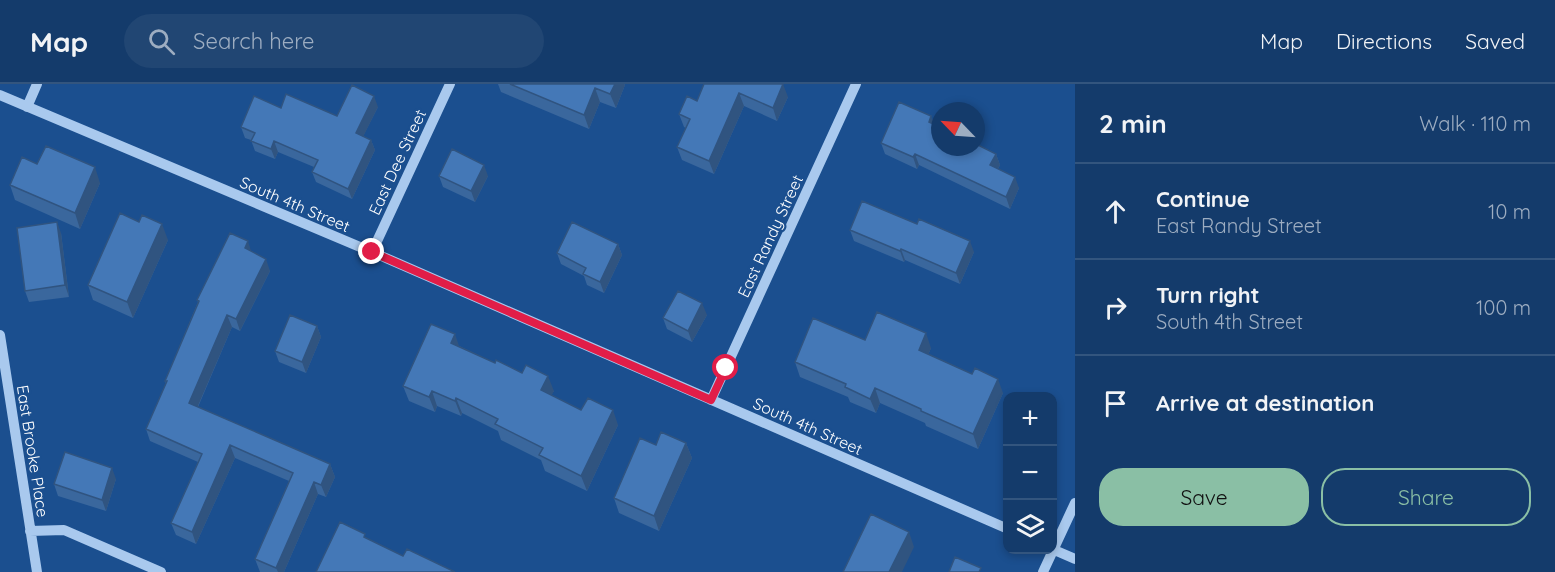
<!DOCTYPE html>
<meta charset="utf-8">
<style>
body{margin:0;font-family:Quicksand,sans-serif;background:#214673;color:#f1f3f6}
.controls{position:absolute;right:18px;bottom:18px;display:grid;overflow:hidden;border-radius:12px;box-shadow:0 3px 9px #0003}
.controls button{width:54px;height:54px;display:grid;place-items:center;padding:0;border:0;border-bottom:2px solid #33557e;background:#143b6b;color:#f1f3f6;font:30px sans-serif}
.compass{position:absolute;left:931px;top:18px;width:54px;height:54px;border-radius:50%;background:#143b6b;box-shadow:0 3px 9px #0003;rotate:295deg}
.stop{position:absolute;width:18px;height:18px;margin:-14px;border:4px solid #e11d48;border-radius:50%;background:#fff}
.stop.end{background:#e11d48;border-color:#fff;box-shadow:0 2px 6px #0008}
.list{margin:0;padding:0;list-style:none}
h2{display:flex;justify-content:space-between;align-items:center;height:78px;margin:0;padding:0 24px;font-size:26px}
h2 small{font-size:20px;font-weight:400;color:#9dadc1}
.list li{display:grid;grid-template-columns:39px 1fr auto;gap:18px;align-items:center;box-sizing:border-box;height:96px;padding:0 24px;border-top:2px solid #33557e}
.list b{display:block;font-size:22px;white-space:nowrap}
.list p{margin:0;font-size:20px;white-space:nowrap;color:#9dadc1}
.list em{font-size:20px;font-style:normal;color:#9dadc1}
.actions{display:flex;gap:12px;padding:18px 24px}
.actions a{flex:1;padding:14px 0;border:2px solid #8abfa5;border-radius:24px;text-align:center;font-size:21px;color:#8abfa5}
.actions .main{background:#8abfa5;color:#111}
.icon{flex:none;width:33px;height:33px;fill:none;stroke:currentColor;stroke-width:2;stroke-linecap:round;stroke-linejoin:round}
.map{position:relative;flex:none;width:1075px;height:488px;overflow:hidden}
header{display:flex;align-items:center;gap:36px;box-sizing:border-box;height:84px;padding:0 30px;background:#143b6b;border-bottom:2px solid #33557e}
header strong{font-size:28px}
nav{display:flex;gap:33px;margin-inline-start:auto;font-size:21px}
.search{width:420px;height:54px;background:#214673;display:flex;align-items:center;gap:15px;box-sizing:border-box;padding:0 21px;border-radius:33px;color:#9dadc1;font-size:22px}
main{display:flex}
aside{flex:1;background:#143b6b}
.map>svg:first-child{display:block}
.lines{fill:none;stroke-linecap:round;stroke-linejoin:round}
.minor{stroke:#a9c9ee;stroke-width:10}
.wall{fill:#3a679d}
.shaded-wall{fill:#305480}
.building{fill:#4478b7;stroke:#305480;stroke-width:1.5}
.route{stroke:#e11d48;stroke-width:8}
.labels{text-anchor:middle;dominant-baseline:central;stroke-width:4.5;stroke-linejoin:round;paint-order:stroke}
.street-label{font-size:16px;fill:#fff;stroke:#1b4f8f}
</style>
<header>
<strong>Map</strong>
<div class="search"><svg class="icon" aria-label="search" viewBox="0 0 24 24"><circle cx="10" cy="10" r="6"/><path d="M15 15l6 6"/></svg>Search here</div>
<nav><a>Map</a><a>Directions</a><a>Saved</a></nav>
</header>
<main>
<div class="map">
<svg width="1075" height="488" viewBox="0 0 1075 488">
<rect width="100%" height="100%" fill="#1b4f8f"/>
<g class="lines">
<path class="minor" d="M0,11L372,168L1008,445
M27,23L37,0
M372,168L450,0
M0,251L37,488
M711,316L856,0
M30,447L64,446L161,488
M1052,465L1075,475
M1043,488L1075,419"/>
</g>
<path class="wall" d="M498,0H624L625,1L616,24L600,18L589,45L501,8Z
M704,0L788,13L777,37L744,22L714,90L682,76L677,63L686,44L684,43L679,30L697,17Z
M378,23L363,52L371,56L375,66L352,115L316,98L312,88L314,83L278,68L275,75L255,67L251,56L245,54L241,43L337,32Z
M934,40L996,70L1000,81L998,85L1019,104L1010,125L919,81L917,85L885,70L881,59Z
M37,80L100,99L80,145L15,116L10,101Z
M439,92H488L475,118L443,103Z
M139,138L168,156L133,234L93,216L88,201Z
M850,146L974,168L960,200L905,176L904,178L854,157Z
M61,149L69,213L29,218L25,207Z
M618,160L622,171L604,209L587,201L584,192L561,180L557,169Z
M252,168L270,187L240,247L232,243L198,323L330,380L335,393L326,413L318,410L284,488H260L255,475L289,397L235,374L196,460L176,451L171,439L198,378L150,357L146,345L166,300L165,297L198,218L197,216Z
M707,231L692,258L667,245L663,234Z
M317,242L321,253L306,289L279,278L275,267Z
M865,256L931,264L928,271L1003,309L978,365L926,342L925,339L880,319L876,329L850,318L848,313L800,293L795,278Z
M459,262L554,307L551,311L581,326L618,341L587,407L545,387L541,376L501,356L498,347L462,329L461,332L437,322L435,328L409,317L403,302Z
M686,359L692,374L659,447L619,429L614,414L656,361Z
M116,395L106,427L58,412L54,400Z"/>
<path class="shaded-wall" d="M615,0H624L625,1L616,24L610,10Z
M783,0L788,13L777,37L773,24Z
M595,4L600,18L589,45L584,31Z
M739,9L744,22L714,90L709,77Z
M374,12L378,23L360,59L356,49Z
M931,32L936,43L929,38Z
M371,56L375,66L352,115L348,105Z
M274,57L278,68L275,75L271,65Z
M915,70L919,81L917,85L913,73Z
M996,70L1000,81L994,92L990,81Z
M484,81L488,92L475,118L471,107Z
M95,83L100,99L80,145L75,129Z
M1015,93L1019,104L1010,125L1006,113Z
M57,138L61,149L69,213L65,201Z
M162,140L168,156L133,234L127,218Z
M248,157L252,170L245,164Z
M970,157L974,168L960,200L956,189Z
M618,160L622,171L604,209L600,198Z
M901,165L905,176L904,178L900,167Z
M266,175L270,187L240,247L236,235Z
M702,219L707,231L692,258L688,247Z
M227,231L232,243L194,331L189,319Z
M317,242L321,253L306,289L302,278Z
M926,249L931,264L924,281L919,266Z
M455,250L460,265L451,259Z
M548,292L554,307L546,321L541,306Z
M998,295L1003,309L978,365L973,350Z
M875,304L880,319L876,329L870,315Z
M432,307L437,322L435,328L429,313Z
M456,314L462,329L461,332L455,317Z
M613,326L618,341L587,407L581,392Z
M686,359L692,374L659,447L654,432Z
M230,361L235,374L196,460L192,448Z
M330,380L335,393L326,413L321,401Z
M112,384L116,395L106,427L102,416Z
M314,398L318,410L284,488H278L276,484Z
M909,448L914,463L902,488H889Z"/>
<path class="building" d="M510,0H615L610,10L595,4L584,31Z
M704,0H783L773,24L739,9L709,77L677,63L690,35L679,30L687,12L697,17Z
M352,1L374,12L356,49L371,56L348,105L312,88L318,76L274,57L271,65L251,57L255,49L241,43L254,12L281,24L286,10L337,32Z
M899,18L931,32L929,38L940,43V63H976V60L996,70L990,81L1015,93L1006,113L915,70L913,73L881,59Z
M46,62L95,83L75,129L10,101L22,73L37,80Z
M452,65L484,81L471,107L439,92Z
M862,117L917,140L919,135L970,157L956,189L901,165L900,167L850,146Z
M120,129L139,138L142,131L162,140L127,218L88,201Z
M57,138L65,201L25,207L17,144Z
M572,138L618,160L600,198L583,190L586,184L557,169Z
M230,149L248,157L245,164L266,175L236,235L227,231L189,319L330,380L321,401L314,398L276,484L255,475L293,389L230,361L192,448L171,439L202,370L146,345L167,297H165L199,217L197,216Z
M678,207L702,219L688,247L663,234Z
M877,228L926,249L919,266L972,290L975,284L998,295L973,350L921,327V325L875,304L870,315L845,303L846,300L795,278L813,234L865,256Z
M290,231L317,242L302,278L275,267Z
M431,240L455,250L451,259L495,279L496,276L522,289L526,281L548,292L541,306L581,326L588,314L613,326L581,392L539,371L543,364L495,340L498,335L456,314L455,317L432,307L429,313L403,302Z
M661,348L686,359L654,432L614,414L640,354L656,361Z
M65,368L112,384L102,416L54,400Z
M871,430L909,448L889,488H843Z
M340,438L365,450L364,453L403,472L407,465L455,488H316Z
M955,473L981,484L979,488H949Z"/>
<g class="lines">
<path class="route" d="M372,168L711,316L726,284"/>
</g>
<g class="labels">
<g class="street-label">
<text transform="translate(397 78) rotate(-65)">East Dee Street</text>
<text transform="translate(295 120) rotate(23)">South 4th Street</text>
<text transform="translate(770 152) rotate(-65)">East Randy Street</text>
<text transform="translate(808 342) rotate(24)">South 4th Street</text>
<text transform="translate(33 367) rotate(81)">East Brooke Place</text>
</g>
</g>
</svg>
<div class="controls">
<button>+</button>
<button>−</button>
<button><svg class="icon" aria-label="layers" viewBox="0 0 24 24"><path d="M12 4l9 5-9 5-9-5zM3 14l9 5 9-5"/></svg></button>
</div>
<svg class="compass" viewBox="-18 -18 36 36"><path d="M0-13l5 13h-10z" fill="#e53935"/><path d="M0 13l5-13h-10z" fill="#9dadc1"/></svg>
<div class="stop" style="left:726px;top:284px"></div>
<div class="stop end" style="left:372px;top:168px"></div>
</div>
<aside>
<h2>2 min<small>Walk · 110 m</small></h2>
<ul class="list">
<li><svg class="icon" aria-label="ahead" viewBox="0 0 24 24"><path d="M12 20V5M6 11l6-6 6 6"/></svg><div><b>Continue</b><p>East Randy Street</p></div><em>10 m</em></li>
<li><svg class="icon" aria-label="right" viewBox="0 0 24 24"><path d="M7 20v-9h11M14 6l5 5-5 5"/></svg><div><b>Turn right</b><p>South 4th Street</p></div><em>100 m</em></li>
<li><svg class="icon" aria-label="arrive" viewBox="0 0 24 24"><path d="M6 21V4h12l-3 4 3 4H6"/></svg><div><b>Arrive at destination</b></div></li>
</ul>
<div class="actions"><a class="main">Save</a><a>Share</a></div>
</aside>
</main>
